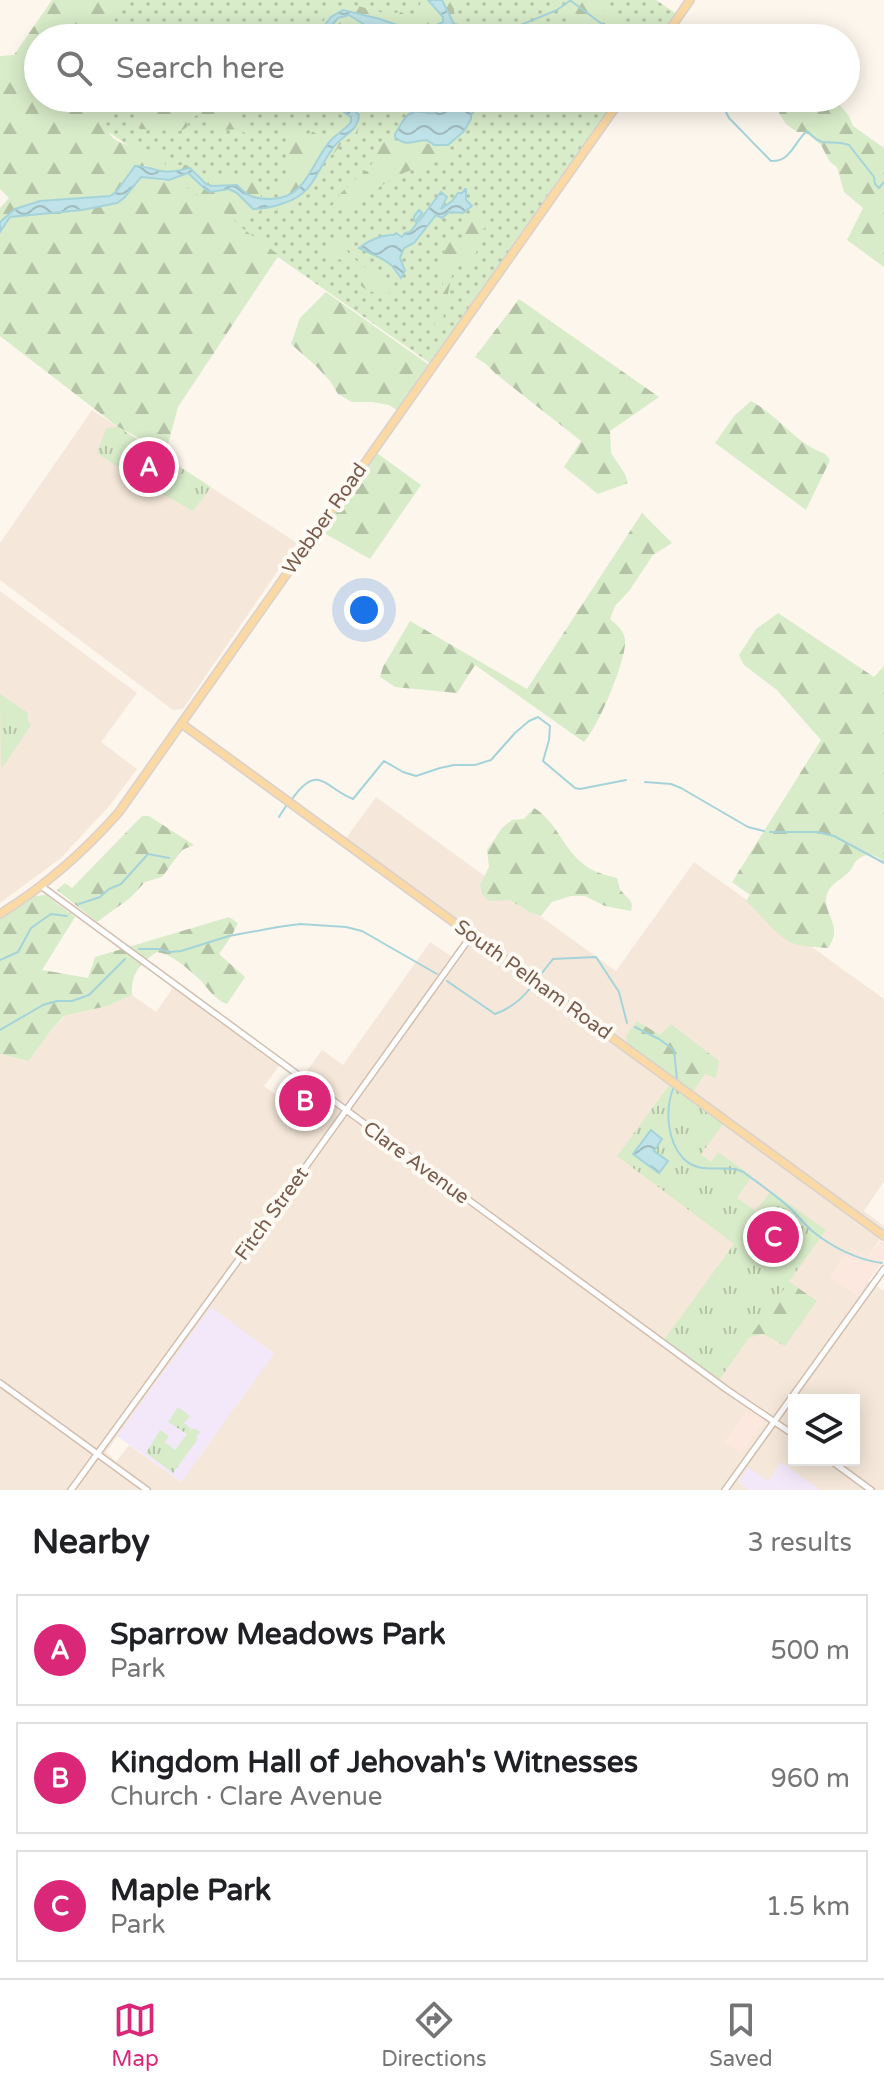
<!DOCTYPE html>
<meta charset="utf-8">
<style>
body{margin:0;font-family:"Varela Round",sans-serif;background:#f2f2f2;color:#202124}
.controls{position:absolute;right:24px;bottom:24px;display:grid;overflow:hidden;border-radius:0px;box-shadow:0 4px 20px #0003}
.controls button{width:72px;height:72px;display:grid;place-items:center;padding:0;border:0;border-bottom:2px solid #e0e0e0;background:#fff;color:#202124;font:40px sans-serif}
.you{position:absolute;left:364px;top:610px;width:28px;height:28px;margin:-20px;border:6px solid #fff;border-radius:50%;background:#1a73e8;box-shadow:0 0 0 12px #1a73e833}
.badge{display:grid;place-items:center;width:52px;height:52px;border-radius:50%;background:#db2777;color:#fff;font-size:26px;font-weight:700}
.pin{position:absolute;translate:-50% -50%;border:4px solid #fff;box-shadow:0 2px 8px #0006}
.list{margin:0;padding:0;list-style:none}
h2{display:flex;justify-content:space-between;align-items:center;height:104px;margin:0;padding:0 32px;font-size:34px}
h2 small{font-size:26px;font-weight:400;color:#757577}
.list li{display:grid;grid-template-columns:52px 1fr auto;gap:24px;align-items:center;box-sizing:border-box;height:112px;margin:0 16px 16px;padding:0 16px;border:2px solid #e0e0e0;border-radius:0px}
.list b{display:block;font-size:30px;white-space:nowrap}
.list p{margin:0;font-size:26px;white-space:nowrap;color:#757577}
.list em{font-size:26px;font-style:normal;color:#757577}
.icon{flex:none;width:44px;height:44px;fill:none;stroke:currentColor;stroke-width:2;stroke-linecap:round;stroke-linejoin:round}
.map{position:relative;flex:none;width:884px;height:1490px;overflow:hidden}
.search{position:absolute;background:#fff;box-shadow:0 4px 20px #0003;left:24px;right:24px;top:24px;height:88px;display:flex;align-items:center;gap:20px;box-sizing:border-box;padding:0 28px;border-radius:44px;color:#757577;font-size:30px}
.sheet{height:488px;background:#fff}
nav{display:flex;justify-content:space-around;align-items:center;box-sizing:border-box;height:112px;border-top:2px solid #e0e0e0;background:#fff;font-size:22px;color:#757577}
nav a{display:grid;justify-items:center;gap:4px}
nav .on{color:#db2777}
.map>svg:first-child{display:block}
.residential{fill:#f5e8da;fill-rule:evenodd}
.commercial{fill:#fde8e0}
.education{fill:#f3e8fa}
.grass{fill:url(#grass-dots)}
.forest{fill:url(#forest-firs)}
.park{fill:url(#park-tufts)}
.water{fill:url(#water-waves);stroke:#a5d3da;stroke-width:2}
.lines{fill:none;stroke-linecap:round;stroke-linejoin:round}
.stream{stroke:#a5d3da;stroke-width:2}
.minor-casing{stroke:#d1beb0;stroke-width:8}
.major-casing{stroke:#dad1cd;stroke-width:10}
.minor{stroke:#fff;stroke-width:5}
.major{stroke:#fbd9a5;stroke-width:7}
.labels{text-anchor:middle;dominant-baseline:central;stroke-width:8;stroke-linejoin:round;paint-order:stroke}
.street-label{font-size:20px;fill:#7a5c4d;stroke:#fffaf3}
</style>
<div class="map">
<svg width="884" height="1490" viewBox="0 0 884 1490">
<defs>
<pattern id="grass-dots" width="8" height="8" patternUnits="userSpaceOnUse" patternTransform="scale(2)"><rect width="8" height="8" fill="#d8ecc9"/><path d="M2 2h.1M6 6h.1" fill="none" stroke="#b4c2a5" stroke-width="1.8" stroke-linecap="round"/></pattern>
<pattern id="forest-firs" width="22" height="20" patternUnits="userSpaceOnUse" patternTransform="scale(2)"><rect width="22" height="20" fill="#d8ecc9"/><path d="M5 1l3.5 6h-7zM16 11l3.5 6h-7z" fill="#b4c2a5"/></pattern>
<pattern id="park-tufts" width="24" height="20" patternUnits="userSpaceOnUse" patternTransform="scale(2)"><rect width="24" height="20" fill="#d8ecc9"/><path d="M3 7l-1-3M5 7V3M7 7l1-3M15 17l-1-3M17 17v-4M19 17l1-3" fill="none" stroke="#b4c2a5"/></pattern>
<pattern id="water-waves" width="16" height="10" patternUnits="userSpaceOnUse" patternTransform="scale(2)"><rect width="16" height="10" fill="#bfe3e8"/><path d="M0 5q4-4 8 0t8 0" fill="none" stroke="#a0bbbe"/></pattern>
</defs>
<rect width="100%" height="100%" fill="#fdf6ec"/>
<path class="residential" d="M92,410L297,543L183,709L173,710L0,580V543Z
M0,591L137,693L101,742L137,769L110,805L61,858L0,903Z
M376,797L616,971L694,862L884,999V1181L864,1211L884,1226V1233L868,1258L857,1296L868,1281L884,1291V1490H0V1054L29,1061L52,1029L65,1016L107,1006L132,995L156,1012L177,982L283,1061L264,1086L306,1117L324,1091L304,1075L322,1050L343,1065L430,942L451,956L466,936L341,845ZM211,1308L273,1353L181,1482L129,1445L116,1462L106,1452ZM794,1400H854V1460H794Z"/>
<path class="commercial" d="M881,1240L884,1242V1260L857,1296L830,1277L852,1247L868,1258Z
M747,1409L765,1420L741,1454L725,1442Z"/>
<path class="education" d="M211,1307L274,1354L181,1482L117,1436Z
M781,1462L820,1490H749L738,1482L748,1467L768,1481Z"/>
<path class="grass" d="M120,0H656L678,15L662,38H131L110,21Z
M116,98H621L437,368L172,183L161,157L126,144L104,129L102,117Z"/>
<path class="forest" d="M52,0H122L113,25L131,38H38V98H114C109,106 105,113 106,123C109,151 142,142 159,155C165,159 165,165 168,172L157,171L145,165L110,196L40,201L15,209L0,222V208L9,198L0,189V56L14,55Z
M422,0H457L454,11L456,19L481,29L485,35L483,37L383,38L347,18L335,29L341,38H334L323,26C325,9 332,9 347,3C365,7 382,16 401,12L409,17L415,15Z
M575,0H597L604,10L617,19L616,27L600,26L592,36C583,36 575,29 568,22L569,6Z
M190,98H229L247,125V134L238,129L223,130C214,120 205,112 192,117L186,128L180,131L140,129L137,126V122L146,114L163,110Z
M789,98H834L849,116L853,126L884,148V267L847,240L863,208L844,192L837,167L830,162L821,145L805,132H797L786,124L779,113Z
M349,119H359V127L355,138C343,139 341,144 335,152C332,156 327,157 325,161C311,180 305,210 277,209C281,183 297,156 283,132L285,127L308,135L312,131L325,140Z
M388,138L411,145L422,142L439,147L447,146L453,151L447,159C428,165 411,168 394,178C374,189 355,207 333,212L330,209L340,194L354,180L368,170L373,162V153Z
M175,165H186L209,176L229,174L248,179L255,183L261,194L260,211L254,214L248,213L242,221L247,229L175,179L279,255L178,407L166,452L118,427L0,336V232L10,217L104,206L124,198L141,177L163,181L174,178L171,171Z
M475,210L489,221L488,226L480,231L479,236L481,241L474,257L465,268L460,264L456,267L451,278L441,329L437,333L434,331L435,319L443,283V279L439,275L441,258L450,239L452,238L457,241L465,234L466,230L463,226L469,214Z
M336,237L341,238C346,260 374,271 391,284V291L386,296L369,291L361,286L360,273L329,252L328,242Z
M326,292L432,367L400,412L389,405L372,402H352L338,394L330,381L316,366L291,344L300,318Z
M519,299L659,397L610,431L611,453L625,474L628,483L598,494L564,467L581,441L496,374L486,364L475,357Z
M751,401C775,414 791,436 814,449C822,453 825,452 830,460L806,510L715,443L734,416Z
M374,451L421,485L370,559L324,533Z
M642,513L672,543L653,555L629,591L615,606L610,619C618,626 626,632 625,644C624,665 598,727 584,742L475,665L457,693L395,687L380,677L383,667L410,621L527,689Z
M778,613L874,677L884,666V862C879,858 874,854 867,855C864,855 858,859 856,861C853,865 852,869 849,872C842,879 830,884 827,894C821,915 845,924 828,948C817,947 805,947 795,944C776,937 761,914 746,901L750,895L732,882L821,740L777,690L744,665L739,655L756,629Z
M534,808C556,821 562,846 581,862C591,871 604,875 617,878C618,882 619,885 620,889C625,898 635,899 631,911L605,906L585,896H571L552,902L541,916L530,912L510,900L488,901L482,894L480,885L489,867L487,850L502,828L512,820L524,819Z
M142,816H149L194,845L182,850L162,877L145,882L130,898L97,922L57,890L65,883L72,888Z
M46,895L75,917L42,970L88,978L95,957L229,917L238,923L232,935L219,954L245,977L227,1004C214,1000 207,986 197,977C186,967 171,954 157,952C139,963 131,974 132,995L107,1006L64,1016L52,1029L29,1061L0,1054V918L35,896Z
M637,1021L660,1035L671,1024L719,1061L716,1078L705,1074L692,1093L628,1046L626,1036Z
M735,1244L817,1301L785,1346L763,1334L748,1338L664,1340Z"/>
<path class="park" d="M118,427L211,487L193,511L134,478L97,453L106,428Z
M0,694L28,713L27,719L31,725L1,770Z
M670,1084L724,1123L701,1154L711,1162L718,1152L752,1176L737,1198L756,1211L771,1191L826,1230L719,1380L664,1340L734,1244L617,1156Z
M178,1407L190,1416L184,1423L191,1429L189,1432L194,1428L200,1432L196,1437L198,1439L173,1473L146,1453L160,1430L169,1436L165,1442L175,1450L187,1434L168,1422Z"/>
<path class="water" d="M428,0H442L454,24L475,28L482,34L449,38H386L349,15L338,18L321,38H315L331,17L343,10L380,19L414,31H424L443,22V17Z
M314,98C333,98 345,100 359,115C358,132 342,135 333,148C316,171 314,194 284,203C273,207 264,209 253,209L237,193L229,189L210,192L206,190L188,173L169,180L141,177L124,198L117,203L82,210L10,217L0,232V222L15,209L40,201L110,196L116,192L135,166C146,165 152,170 162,171C171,173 181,170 190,168L206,184L212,186L237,185C248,197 255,199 271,199C307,199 312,160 332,139C338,133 346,129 351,122V117C339,108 328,101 314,98Z
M441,98H468L475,105L476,109L471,115V119L464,131L448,145H434L427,140C414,140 407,148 395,137V134C400,127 404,116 411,113C426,106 436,126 441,98Z
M465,189H466V200L472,206L463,213L449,212L442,218L436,215L414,243L404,248L400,258L405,271L401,278C398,274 395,270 392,266C383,257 370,254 359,248C368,241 382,234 394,235L396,233L402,237L405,233L410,232L417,223L414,220V216L419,210L422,213L417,220L419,221L441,192L447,197L441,209L452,201L458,193H462Z
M651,1130L662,1139L654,1151L668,1161L659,1173L633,1154Z"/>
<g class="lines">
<path class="stream" d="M571,1L621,38
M482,33L499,34L557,10L571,0
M722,98L725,110L729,118L771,161C791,162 794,142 807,131L816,139L822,142L841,143L849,145L874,177L875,184L879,188L884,182
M645,782L671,784L681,788L748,827L764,831
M292,799C318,762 325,788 353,799L384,761L403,772L416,776L440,768L454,765H475L491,760L515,733L529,721L538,717L550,726L549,740L543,761L575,788L580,789L626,780
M279,817L286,806
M770,832H817L834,836L884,863
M79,904L100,897L109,889L121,884L148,854L169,858
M139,949H159L170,952L181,951L229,936L278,927L300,924L346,927L362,931L437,974
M0,960L18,952L31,928L51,914L67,916
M538,978L553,959L596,957L619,992L627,1023
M447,981L495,1014C509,1009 522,999 531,987
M635,1027L659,1039L674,1050L677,1080
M0,1030L43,1005L57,1001H72L89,995L125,959
M673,1089C665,1110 667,1141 683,1158C701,1178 730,1161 746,1174C761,1185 777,1196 790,1208C797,1215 804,1223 811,1230C830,1246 857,1260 882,1263"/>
<defs>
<path id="minor" d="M41,886L726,1389L794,1435
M0,1383L147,1490
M830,1460L871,1490
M71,1490L261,1229L471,936
M725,1490L884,1269"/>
<path id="major" d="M664,38L690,0
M182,724L884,1236
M0,914C45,886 84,852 119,812L622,98"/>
</defs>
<use href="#minor" class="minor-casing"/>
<use href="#major" class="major-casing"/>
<use href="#minor" class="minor"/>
<use href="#major" class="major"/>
</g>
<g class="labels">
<g class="street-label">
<text transform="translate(325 519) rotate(-55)">Webber Road</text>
<text transform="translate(533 980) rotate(36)">South Pelham Road</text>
<text transform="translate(416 1163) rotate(36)">Clare Avenue</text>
<text transform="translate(272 1214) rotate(-54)">Fitch Street</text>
</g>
</g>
</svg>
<div class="controls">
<button><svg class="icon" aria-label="layers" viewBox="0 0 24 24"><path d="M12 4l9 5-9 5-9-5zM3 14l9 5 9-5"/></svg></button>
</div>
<div class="you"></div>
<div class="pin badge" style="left:149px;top:467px">A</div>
<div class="pin badge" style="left:305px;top:1101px">B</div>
<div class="pin badge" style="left:773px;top:1237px">C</div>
<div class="search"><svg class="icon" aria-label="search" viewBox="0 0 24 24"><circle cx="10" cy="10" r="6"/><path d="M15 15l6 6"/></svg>Search here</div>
</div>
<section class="sheet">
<h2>Nearby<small>3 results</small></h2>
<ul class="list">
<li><span class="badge">A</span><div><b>Sparrow Meadows Park</b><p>Park</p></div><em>500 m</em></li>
<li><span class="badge">B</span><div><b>Kingdom Hall of Jehovah's Witnesses</b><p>Church · Clare Avenue</p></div><em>960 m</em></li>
<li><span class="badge">C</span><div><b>Maple Park</b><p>Park</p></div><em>1.5 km</em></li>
</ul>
</section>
<nav>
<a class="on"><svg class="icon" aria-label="map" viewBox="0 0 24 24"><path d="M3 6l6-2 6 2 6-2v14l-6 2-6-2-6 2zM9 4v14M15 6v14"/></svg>Map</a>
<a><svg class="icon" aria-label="directions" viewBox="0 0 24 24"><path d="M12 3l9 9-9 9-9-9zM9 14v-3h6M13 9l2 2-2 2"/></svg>Directions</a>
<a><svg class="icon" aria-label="saved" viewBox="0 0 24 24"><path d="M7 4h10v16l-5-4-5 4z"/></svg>Saved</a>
</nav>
